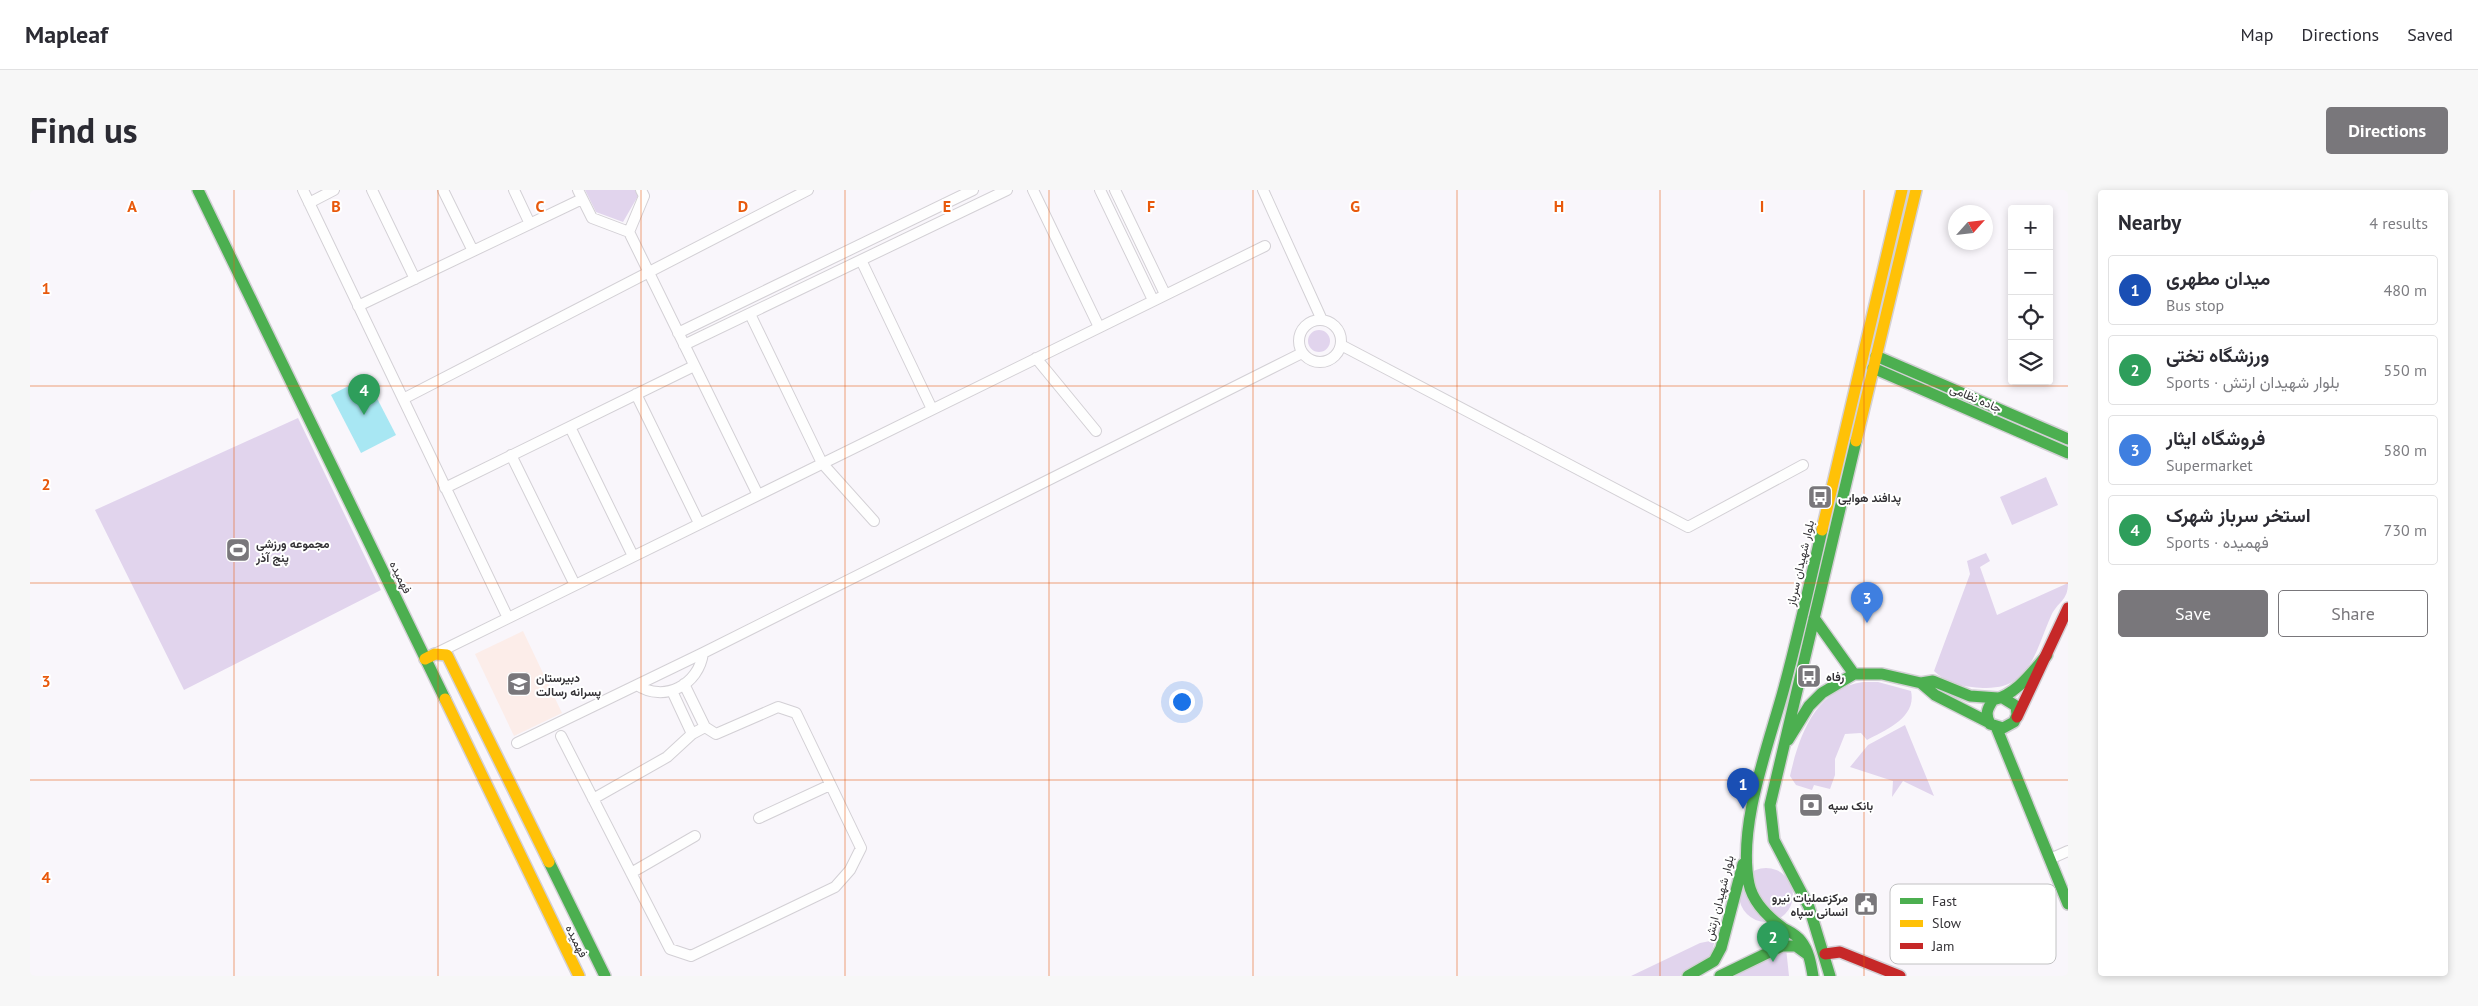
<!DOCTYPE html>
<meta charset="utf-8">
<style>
body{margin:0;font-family:"PT Sans",Vazirmatn,sans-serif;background:#f7f7f7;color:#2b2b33}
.controls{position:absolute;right:15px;top:15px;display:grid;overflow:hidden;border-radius:5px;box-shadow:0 2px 8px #0003}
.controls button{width:45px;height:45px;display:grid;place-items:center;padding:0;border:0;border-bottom:1px solid #e1e1e2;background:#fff;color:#2b2b33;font:25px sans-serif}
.compass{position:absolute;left:1918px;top:15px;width:45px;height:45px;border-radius:50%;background:#fff;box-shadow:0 2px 8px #0003;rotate:63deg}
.you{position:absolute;left:1151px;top:511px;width:18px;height:18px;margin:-12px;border:4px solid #fff;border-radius:50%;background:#1a73e8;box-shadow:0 0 0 8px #1a73e833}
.badge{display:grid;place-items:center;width:32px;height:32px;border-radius:50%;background:#79777b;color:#fff;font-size:16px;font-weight:700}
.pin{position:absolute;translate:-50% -41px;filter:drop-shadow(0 1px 2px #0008)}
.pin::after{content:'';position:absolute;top:26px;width:18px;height:15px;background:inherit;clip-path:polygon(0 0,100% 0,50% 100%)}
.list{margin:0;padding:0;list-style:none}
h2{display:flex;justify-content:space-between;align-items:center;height:65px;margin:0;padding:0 20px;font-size:21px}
h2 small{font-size:16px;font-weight:400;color:#7c7c81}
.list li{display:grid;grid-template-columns:32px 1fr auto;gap:15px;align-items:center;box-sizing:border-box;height:70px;margin:0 10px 10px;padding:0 10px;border:1px solid #e1e1e2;border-radius:5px}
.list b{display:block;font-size:19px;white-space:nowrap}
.list p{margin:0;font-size:16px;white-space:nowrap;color:#7c7c81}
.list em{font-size:16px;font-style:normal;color:#7c7c81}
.actions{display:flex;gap:10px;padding:15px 20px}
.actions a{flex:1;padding:11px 0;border:1px solid #79777b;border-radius:5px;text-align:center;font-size:18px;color:#79777b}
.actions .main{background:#79777b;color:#fff}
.icon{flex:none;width:28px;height:28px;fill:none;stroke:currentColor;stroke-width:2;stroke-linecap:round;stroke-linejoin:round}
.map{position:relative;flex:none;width:2038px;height:786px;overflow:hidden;border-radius:5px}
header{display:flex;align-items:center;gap:30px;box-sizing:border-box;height:70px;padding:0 25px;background:#fff;border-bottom:1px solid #e1e1e2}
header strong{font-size:24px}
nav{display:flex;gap:28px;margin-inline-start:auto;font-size:18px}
.intro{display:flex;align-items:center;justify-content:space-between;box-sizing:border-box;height:120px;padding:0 30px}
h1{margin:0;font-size:35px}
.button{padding:12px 22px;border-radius:5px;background:#79777b;color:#fff;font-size:18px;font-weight:700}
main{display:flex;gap:30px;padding:0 30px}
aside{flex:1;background:#fff;border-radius:5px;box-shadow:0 2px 8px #0003}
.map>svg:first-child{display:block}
.education{fill:#fcede9}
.green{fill:#e1d4ed}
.water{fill:#a8e7f3}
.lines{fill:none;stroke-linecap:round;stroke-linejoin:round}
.street-casing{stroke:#d3d0d5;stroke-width:12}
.fast-casing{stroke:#d3d0d5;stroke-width:14}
.slow-casing{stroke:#d3d0d5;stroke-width:14}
.jam-casing{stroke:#d3d0d5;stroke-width:14}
.street{stroke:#fefefe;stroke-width:10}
.fast{stroke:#4caf50;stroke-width:11}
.slow{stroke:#ffc107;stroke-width:11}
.jam{stroke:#c62828;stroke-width:11}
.grid{fill:none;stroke:#e8590c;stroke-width:1;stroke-opacity:0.55}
.labels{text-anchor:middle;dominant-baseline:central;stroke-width:4;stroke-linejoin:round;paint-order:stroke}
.street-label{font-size:12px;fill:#343236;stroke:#fff}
.poi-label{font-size:12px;font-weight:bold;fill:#343236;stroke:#fff;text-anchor:start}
.key{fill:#fff;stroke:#c2c2c3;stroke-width:1}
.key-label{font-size:14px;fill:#343236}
.grid-label{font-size:16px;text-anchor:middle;font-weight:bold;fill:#e8590c;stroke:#fff;stroke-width:4;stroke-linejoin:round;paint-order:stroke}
</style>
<header>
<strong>Mapleaf</strong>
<nav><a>Map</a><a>Directions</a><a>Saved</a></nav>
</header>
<div class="intro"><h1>Find us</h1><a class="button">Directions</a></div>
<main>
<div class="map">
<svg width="2038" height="786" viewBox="0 0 2038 786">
<rect width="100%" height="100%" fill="#f9f6fb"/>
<path class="education" d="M493,441L532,523L484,546L445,464Z"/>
<path class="green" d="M555,0H605L608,6L593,32L566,22Z
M1278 151a11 11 0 1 1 22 0a11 11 0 1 1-22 0Z
M268,228L351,400L154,500L65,320Z
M2016,287L2028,315L1982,335L1970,307Z
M1956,363L1960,371L1950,377L1967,425L2038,393C2038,411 2028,411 2021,426C2003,467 1999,505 1942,497C1929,496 1914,491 1904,481L1940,384L1937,371Z
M1833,492H1848L1881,501C1887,528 1855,540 1837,550L1831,543L1815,544L1805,569V585L1800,599L1784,595L1782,600L1766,595L1760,586C1769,546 1785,499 1833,492Z
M1875,535L1904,606L1873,591L1862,607L1863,591L1820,577L1838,555Z
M1709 705a27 27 0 1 1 54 0a27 27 0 1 1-54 0Z
M1685,750L1680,769L1650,786H1601L1670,753Z
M1756,758L1759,786H1700Z"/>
<path class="water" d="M336,187L366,245L331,263L301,205Z"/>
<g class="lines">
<defs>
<path id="street" d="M273,0L478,428
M342,0L385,89
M413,0L443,61
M484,0L500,34
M548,0L562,28L599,42L728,305
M1003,0L1069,137
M1070,0L1123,110
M1085,0L1135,104
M1233,0L1292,130
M279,13L304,0
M599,42L614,6L611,0
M831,70L902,219
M328,116L552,9
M720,124L792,273L844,331
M1269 151a21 21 0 1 1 42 0a21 21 0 1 1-42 0Z
M648,143L943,0
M654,155L977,0
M1311,155L1658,337L1773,275
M1006,168L1066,241
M606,204L669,333
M373,209L778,0
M540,237L603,366
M481,265L545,395
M415,298L664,176
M405,464L1235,56
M654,494L675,537
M607,495C634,513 669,495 673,463
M642,501L662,544
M531,546L640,759L661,766L805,697L820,680L831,658L766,523L748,517L686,544L675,537L662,544L637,567L563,609
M487,553L673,463L1272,163
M729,628L800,595
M2020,669L2038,661
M601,683L665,646"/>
<path id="fast" d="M168,0L415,509
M1846,166L2038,249
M1843,178L2038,263
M1784,428L1824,484
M1891,493L1903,491L1940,506L1968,508
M1973,508L1986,516L1987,525L1984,532L1973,538L1960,534C1955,524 1957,519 1963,510C1986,505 2002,482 2017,465
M1967,539L2038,714
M1758,550L1779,516L1792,503L1824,484H1852L1891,493L1905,505L1958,532
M519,672L575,786
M1658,786L1684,771L1691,758L1713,674
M1690,786L1752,756H1766L1777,764
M1783,786C1781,774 1779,761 1771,751C1766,744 1760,742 1753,738C1738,727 1723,713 1719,694C1707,636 1739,554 1754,498C1768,446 1780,393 1792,340
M1800,786L1779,717L1744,650L1740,615L1826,251"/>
<path id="slow" d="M1826,251L1886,0
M1792,340L1872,0
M395,469L405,464L417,465L519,672
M415,509L549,786"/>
<path id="jam" d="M1987,527L2038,418
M1795,764L1810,762L1870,786"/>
</defs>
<use href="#street" class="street-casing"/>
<use href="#fast" class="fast-casing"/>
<use href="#slow" class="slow-casing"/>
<use href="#jam" class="jam-casing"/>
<use href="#street" class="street"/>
<use href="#fast" class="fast"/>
<use href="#slow" class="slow"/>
<use href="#jam" class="jam"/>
</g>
<path class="grid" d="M204,0V786M408,0V786M611,0V786M815,0V786M1019,0V786M1223,0V786M1427,0V786M1630,0V786M1834,0V786M0,196H2038M0,393H2038M0,590H2038"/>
<defs>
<symbol id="bus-square" viewBox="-11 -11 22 22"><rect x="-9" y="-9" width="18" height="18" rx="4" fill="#79777b" stroke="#fff"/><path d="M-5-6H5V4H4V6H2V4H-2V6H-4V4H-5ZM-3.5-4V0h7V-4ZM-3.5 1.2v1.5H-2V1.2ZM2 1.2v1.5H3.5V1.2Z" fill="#fff"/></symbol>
<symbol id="stadium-square" viewBox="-11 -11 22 22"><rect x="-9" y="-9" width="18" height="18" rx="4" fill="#79777b" stroke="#fff"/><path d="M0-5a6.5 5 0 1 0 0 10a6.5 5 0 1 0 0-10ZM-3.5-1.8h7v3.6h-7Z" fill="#fff"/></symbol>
<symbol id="school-square" viewBox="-11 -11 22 22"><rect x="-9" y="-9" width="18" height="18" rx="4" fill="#79777b" stroke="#fff"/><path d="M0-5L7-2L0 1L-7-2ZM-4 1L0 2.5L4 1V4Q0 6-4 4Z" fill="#fff"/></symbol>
<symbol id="bank-square" viewBox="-11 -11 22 22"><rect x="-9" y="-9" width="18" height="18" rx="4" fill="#79777b" stroke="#fff"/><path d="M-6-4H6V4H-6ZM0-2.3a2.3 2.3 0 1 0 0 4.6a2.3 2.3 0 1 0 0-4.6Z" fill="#fff"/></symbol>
<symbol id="civic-square" viewBox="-11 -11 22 22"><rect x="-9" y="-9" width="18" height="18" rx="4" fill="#79777b" stroke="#fff"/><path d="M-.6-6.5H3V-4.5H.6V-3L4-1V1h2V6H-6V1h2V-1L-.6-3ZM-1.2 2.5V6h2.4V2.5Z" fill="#fff"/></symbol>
</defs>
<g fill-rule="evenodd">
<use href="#bus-square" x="1776" y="293" width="28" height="28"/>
<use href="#stadium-square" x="194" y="346" width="28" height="28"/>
<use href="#bus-square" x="1765" y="472" width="28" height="28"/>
<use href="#school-square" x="475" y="480" width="28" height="28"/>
<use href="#bank-square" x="1767" y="601" width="28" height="28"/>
<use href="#civic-square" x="1822" y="700" width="28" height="28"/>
</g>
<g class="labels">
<g class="street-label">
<text transform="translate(1946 208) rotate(23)">جاده نظامی</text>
<text transform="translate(1770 373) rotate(-77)">بلوار شهیدان سرباز</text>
<text transform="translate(371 387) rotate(64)">فهمیده</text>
<text transform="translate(1689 708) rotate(-76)">بلوار شهیدان ارتش</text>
<text transform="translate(547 751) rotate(64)">فهمیده</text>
</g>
<g class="poi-label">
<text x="1808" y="307">پدافند هوایی</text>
<text x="226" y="353">مجموعه ورزشی<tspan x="226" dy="14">پنج آذر</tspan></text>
<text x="1796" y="486">رفاه</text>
<text x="506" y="487">دبیرستان<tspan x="506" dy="14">پسرانه رسالت</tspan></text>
<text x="1798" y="615">بانک سپه</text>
<text x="1818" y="707" text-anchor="end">مرکزعملیات نیرو<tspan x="1818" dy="14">انسانی سپاه</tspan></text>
</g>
</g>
<rect x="1860" y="694" width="166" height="80" rx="8" class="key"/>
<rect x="1870" y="708" width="23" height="6" fill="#4caf50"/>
<rect x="1870" y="730" width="23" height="7" fill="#ffc107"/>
<rect x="1870" y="753" width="23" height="6" fill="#c62828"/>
<g class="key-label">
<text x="1902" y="716">Fast</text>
<text x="1902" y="738">Slow</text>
<text x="1902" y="761">Jam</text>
</g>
<g class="grid-label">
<text x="102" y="22">A</text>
<text x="306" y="22">B</text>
<text x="510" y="22">C</text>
<text x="713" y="22">D</text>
<text x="917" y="22">E</text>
<text x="1121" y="22">F</text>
<text x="1325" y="22">G</text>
<text x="1529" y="22">H</text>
<text x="1732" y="22">I</text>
<text x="16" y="104">1</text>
<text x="16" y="300">2</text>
<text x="16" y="497">3</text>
<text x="16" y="693">4</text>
</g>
</svg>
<div class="controls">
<button>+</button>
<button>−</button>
<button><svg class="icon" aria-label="locate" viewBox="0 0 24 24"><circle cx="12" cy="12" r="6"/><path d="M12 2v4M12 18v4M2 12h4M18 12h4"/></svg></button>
<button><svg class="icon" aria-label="layers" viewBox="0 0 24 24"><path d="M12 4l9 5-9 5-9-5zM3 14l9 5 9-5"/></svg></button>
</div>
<svg class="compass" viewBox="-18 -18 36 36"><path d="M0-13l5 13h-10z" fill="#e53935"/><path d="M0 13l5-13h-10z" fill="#7c7c81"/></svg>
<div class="you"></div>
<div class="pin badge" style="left:1713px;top:619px;background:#1a4fb4">1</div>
<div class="pin badge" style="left:1743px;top:772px;background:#2e9e5b">2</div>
<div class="pin badge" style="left:1837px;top:433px;background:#3f7fe0">3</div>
<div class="pin badge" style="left:334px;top:225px;background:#2e9e5b">4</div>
</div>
<aside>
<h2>Nearby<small>4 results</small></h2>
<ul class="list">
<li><span class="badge" style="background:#1a4fb4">1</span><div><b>میدان مطهری</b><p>Bus stop</p></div><em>480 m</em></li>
<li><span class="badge" style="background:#2e9e5b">2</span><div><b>ورزشگاه تختی</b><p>Sports · بلوار شهیدان ارتش</p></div><em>550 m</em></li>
<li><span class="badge" style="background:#3f7fe0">3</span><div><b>فروشگاه ایثار</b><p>Supermarket</p></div><em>580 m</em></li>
<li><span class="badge" style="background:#2e9e5b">4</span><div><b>استخر سرباز شهرک</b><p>Sports · فهمیده</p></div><em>730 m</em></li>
</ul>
<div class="actions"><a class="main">Save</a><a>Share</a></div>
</aside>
</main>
